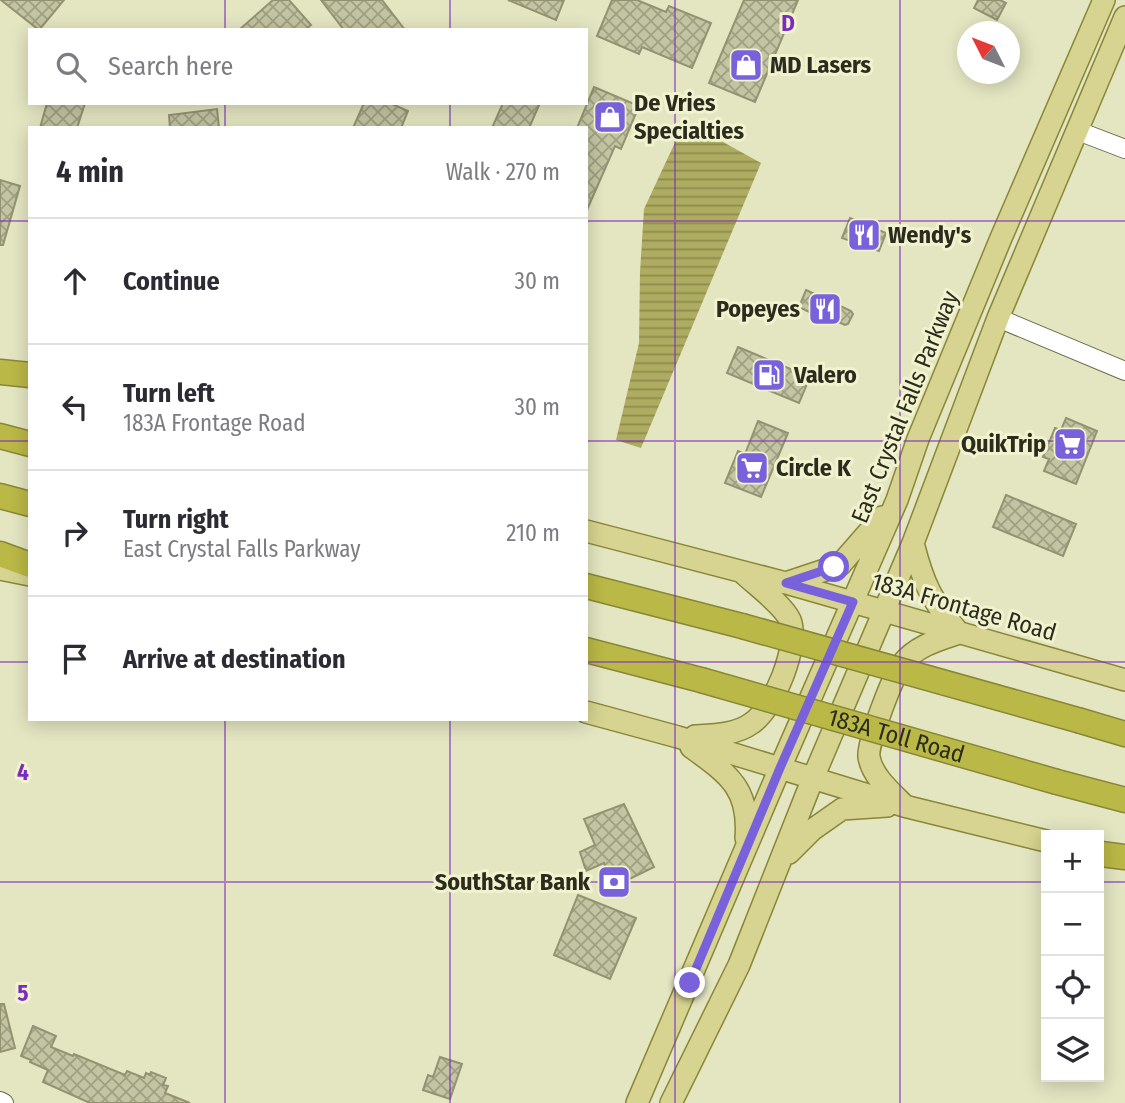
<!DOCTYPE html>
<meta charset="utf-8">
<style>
body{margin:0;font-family:"Fira Sans Condensed",sans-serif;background:#f7f7f7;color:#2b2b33}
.controls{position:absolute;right:21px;bottom:21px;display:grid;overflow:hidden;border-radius:0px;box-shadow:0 4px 18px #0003}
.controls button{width:63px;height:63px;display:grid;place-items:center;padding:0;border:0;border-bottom:2px solid #e1e1e2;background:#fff;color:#2b2b33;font:35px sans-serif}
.compass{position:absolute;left:957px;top:21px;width:63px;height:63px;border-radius:50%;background:#fff;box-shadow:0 4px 18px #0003;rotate:312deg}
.stop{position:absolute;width:21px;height:21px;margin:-16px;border:5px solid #7961dc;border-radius:50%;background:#fff}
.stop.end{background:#7961dc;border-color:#fff;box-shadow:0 2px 7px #0008}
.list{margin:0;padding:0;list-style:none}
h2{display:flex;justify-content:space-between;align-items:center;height:91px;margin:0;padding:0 28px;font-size:30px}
h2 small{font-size:23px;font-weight:400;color:#7c7c81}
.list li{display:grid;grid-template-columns:46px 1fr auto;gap:21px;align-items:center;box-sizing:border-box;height:126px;padding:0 28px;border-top:2px solid #e1e1e2}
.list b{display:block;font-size:26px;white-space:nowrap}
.list p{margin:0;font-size:23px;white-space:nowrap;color:#7c7c81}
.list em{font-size:23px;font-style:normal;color:#7c7c81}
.icon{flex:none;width:38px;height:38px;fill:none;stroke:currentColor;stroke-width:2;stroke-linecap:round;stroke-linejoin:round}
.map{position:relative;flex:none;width:1125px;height:1103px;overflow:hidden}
.search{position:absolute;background:#fff;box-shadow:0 4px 18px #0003;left:28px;top:28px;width:560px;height:77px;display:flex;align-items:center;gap:18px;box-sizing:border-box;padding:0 24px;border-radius:0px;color:#7c7c81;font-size:26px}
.panel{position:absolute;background:#fff;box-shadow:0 4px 18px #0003;left:28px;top:126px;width:560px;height:595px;border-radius:0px}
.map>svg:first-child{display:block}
.water{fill:url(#water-rules)}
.building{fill:url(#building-cross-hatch);stroke:#939372;stroke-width:2}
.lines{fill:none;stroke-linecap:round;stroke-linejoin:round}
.minor-casing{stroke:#6a6a4a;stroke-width:20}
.major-casing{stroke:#888738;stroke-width:24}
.highway-casing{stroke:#888738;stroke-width:27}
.minor{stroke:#fff;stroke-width:18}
.major{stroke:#d6d490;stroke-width:21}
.highway{stroke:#bab846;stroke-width:24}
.highway-bridge-casing{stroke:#888738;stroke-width:27;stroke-linecap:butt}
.highway-bridge{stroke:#bab846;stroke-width:24}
.route{stroke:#7961dc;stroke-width:9}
.grid{fill:none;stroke:#7b2cbf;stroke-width:2;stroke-opacity:0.55}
.labels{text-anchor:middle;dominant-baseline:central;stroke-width:6;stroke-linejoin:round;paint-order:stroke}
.poi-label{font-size:24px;font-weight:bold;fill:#2b2c1e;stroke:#f1f2ce;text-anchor:start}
.street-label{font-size:24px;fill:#2b2c1e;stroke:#f1f2ce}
.grid-label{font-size:23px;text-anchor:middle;font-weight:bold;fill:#7b2cbf;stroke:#f1f2ce;stroke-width:6;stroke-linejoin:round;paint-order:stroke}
</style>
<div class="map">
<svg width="1125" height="1103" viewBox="0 0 1125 1103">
<defs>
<pattern id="water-rules" width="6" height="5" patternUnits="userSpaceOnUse" patternTransform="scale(1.75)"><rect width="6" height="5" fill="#adac60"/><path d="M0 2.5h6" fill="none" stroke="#8d8c4f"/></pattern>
<pattern id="building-cross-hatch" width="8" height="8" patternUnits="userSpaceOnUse" patternTransform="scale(1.75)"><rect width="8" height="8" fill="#c3c4a1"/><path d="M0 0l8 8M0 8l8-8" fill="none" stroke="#9f9f83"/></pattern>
</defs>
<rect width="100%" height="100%" fill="#e4e5c1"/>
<path class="water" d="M685,121L761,163L641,448L616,440L639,343L640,272L644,209Z"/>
<path class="building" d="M1,0H64L39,30Z
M273,0H289L311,25L305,30H239Z
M321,0H382L405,30H344Z
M508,0H564L556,20Z
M612,0H637L666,12L669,6L711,23L692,68L642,47L639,54L597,36Z
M744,0H798L755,102L709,83Z
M978,0H1000L1006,3L997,20L974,8Z
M594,87L639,106L621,149L615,146L586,212V128H577Z
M47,103H85L77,128H40Z
M364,103H390L408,111L401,128H353Z
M503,103H540L529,128H492Z
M217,109L219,128H170L169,115Z
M0,180L20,186L3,245H0Z
M850,218L886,233L879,251L842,238Z
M806,290L851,311L853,314L848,324L845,325L829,318L828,321L799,307Z
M738,347L810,377L799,403L727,373Z
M1066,418L1097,431L1076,484L1044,471L1049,459L1043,457L1055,428L1061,430Z
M758,421L788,433L761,497L725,483L738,451L745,454Z
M1006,495L1076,524L1063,556L993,527Z
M624,804L654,867L611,888L604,863L586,871L580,852L595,845L584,819Z
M578,895L636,918L610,979L554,955Z
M0,1004H4L15,1048L0,1052Z
M33,1026L56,1036L51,1047L73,1056L74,1054L125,1075L127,1071L144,1078L146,1073L150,1075L151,1072L166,1078L163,1085L168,1086L165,1093L190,1103H90L43,1082L48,1070L30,1062L31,1060L21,1056Z
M440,1057L462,1064L450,1099L423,1090L428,1075L433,1077Z"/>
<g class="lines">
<defs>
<path id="minor" d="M1078,131L1125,149
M998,318L1125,371
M0,1101L4,1103"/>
<path id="major" d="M586,531L786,583L1125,680
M913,543C924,586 931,599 959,633
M0,569L30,575
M786,583L840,565L882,517
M586,712L678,737L904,806L1046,841
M695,736C713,735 736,735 752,723C774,708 800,645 790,620C783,605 757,586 744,574
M691,747C728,774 750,788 746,838
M904,805C891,792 872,776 869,757C867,743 893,676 902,664C916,646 938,640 959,633
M789,853L812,830L842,809L887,806
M637,1103L780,768L897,500L918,439L1001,238L1104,0
M671,1103L739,965L813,778L913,543L998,318L1125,17"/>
<path id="highway" d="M0,372L30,375
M0,436L30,444
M0,496L30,504
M0,554L30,565
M586,586L742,626
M586,650L701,680
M1081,721L1125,734
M1057,782L1125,800
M1101,854L1125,857"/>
</defs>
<use href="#minor" class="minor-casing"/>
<use href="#major" class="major-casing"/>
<use href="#highway" class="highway-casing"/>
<use href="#minor" class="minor"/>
<use href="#major" class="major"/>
<use href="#highway" class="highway"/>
<defs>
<g id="highway-bridge">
<path d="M742,626L1081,721"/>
<path id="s1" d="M701,680L1057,782"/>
</g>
</defs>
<use href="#highway-bridge" class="highway-bridge-casing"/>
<use href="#highway-bridge" class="highway-bridge"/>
</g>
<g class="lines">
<path class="route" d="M690,983L780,768L853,602L786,583L834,567"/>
</g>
<path class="grid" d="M225,0V30M450,0V30M675,0V1103M900,0V1103M225,103V128M450,103V128M0,221H30M586,221H1125M0,441H30M586,441H1125M0,662H30M586,662H1125M225,719V1103M450,719V1103M0,882H1046M1099,882H1125"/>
<defs>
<symbol id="shop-square" viewBox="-11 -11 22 22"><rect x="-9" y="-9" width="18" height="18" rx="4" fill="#7961dc" stroke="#f1f2ce"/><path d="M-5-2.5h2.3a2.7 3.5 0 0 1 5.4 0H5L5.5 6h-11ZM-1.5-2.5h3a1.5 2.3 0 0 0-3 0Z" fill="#fff"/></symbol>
<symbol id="restaurant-square" viewBox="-11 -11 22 22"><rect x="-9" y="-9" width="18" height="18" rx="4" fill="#7961dc" stroke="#f1f2ce"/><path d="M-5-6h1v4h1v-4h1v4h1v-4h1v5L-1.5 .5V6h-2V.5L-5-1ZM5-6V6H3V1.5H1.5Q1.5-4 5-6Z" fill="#fff"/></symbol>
<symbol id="fuel-square" viewBox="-11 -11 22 22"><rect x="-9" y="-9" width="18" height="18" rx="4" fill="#7961dc" stroke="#f1f2ce"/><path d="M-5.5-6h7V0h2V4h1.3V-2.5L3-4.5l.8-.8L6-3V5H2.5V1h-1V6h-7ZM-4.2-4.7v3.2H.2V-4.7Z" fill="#fff"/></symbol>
<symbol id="supermarket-square" viewBox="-11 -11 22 22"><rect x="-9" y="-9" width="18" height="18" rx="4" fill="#7961dc" stroke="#f1f2ce"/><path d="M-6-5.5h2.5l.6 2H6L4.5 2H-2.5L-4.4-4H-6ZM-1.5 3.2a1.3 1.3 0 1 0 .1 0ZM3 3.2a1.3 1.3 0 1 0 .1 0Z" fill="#fff"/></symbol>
<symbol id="bank-square" viewBox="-11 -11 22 22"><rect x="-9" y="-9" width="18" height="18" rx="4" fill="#7961dc" stroke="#f1f2ce"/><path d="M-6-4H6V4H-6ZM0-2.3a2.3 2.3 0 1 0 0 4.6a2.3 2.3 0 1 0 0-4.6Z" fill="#fff"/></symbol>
</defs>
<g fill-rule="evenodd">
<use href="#shop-square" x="727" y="46" width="38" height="38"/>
<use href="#shop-square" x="591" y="98" width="38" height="38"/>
<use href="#restaurant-square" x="845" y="216" width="38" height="38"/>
<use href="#restaurant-square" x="806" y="290" width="38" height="38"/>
<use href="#fuel-square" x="750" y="356" width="38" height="38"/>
<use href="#supermarket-square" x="1051" y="425" width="38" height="38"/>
<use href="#supermarket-square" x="733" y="449" width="38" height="38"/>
<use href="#bank-square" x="595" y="863" width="38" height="38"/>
</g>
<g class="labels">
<g class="poi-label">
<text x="770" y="65">MD Lasers</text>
<text x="634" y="103">De Vries<tspan x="634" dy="28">Specialties</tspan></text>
<text x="888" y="235">Wendy's</text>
<text x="800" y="309" text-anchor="end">Popeyes</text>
<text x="794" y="375">Valero</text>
<text x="1046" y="444" text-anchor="end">QuikTrip</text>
<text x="776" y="468">Circle K</text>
<text x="590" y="882" text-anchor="end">SouthStar Bank</text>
</g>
<g class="street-label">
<text transform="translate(905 407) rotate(-68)">East Crystal Falls Parkway</text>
<text transform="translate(964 607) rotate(16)">183A Frontage Road</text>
<text stroke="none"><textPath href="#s1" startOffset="203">183A Toll Road</textPath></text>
</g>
</g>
<g class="grid-label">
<text x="788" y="31">D</text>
<text x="23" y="780">4</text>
<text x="23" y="1001">5</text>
</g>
</svg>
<div class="controls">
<button>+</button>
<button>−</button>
<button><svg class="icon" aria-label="locate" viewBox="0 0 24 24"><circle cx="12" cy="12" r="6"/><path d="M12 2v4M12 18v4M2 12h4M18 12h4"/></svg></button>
<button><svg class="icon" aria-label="layers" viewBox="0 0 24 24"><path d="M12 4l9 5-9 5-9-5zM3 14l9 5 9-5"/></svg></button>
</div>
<svg class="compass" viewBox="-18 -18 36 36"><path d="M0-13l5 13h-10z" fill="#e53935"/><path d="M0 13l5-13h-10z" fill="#7c7c81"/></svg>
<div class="stop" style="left:834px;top:567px"></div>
<div class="stop end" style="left:690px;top:983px"></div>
<div class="search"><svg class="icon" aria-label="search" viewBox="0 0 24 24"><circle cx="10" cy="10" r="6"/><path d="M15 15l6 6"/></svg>Search here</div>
<section class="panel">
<h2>4 min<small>Walk · 270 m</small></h2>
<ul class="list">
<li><svg class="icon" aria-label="ahead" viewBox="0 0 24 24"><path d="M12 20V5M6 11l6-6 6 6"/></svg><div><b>Continue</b></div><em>30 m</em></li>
<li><svg class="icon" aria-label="left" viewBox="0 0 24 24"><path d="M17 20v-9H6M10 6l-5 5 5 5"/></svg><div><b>Turn left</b><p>183A Frontage Road</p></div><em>30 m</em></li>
<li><svg class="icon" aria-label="right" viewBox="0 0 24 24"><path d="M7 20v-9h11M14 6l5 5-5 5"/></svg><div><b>Turn right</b><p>East Crystal Falls Parkway</p></div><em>210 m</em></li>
<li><svg class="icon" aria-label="arrive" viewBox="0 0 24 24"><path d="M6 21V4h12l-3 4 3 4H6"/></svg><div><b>Arrive at destination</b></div></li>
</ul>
</section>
</div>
